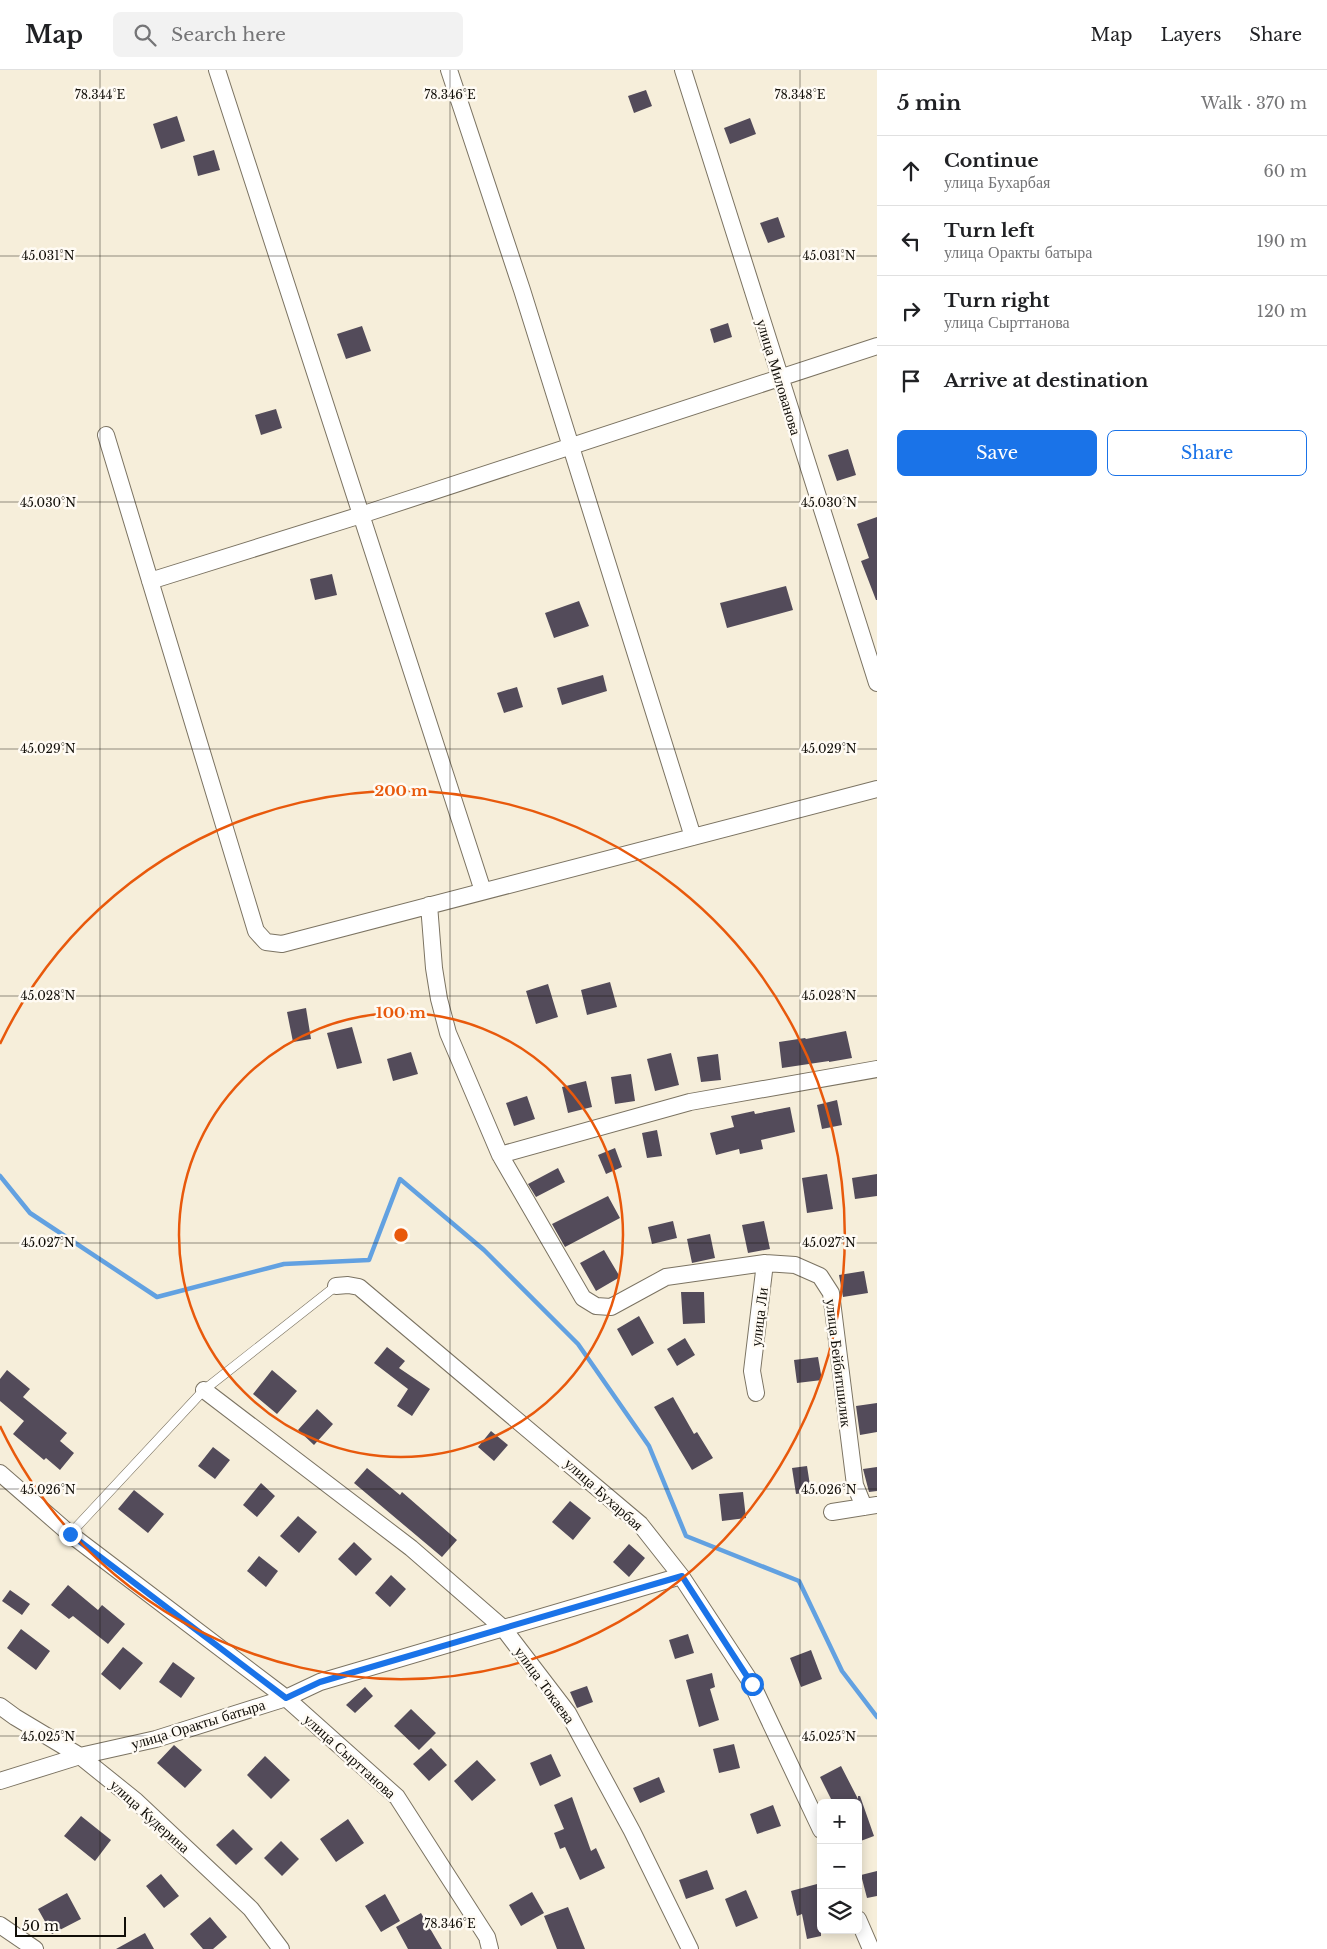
<!DOCTYPE html>
<meta charset="utf-8">
<style>
body{margin:0;font-family:"Libre Baskerville",serif;background:#f2f2f2;color:#202124}
.controls{position:absolute;right:15px;bottom:15px;display:grid;overflow:hidden;border-radius:8px;box-shadow:0 2px 12px #0003}
.controls button{width:45px;height:45px;display:grid;place-items:center;padding:0;border:0;border-bottom:1px solid #e0e0e0;background:#fff;color:#202124;font:25px sans-serif}
.scale{position:absolute;left:15px;bottom:12px;width:111px;box-sizing:border-box;padding-left:5px;border:2px solid #110e08;border-top:0;font-size:14px;line-height:18px;white-space:nowrap;color:#110e08;-webkit-text-stroke:4px #fffbf4;paint-order:stroke}
.stop{position:absolute;width:15px;height:15px;margin:-11px;border:4px solid #1a73e8;border-radius:50%;background:#fff}
.stop.end{background:#1a73e8;border-color:#fff;box-shadow:0 1px 5px #0008}
.list{margin:0;padding:0;list-style:none}
h2{display:flex;justify-content:space-between;align-items:center;height:65px;margin:0;padding:0 20px;font-size:21px}
h2 small{font-size:16px;font-weight:400;color:#757577}
.list li{display:grid;grid-template-columns:32px 1fr auto;gap:15px;align-items:center;box-sizing:border-box;height:70px;padding:0 20px;border-top:1px solid #e0e0e0}
.list b{display:block;font-size:19px;white-space:nowrap}
.list p{margin:0;font-size:16px;white-space:nowrap;color:#757577}
.list em{font-size:16px;font-style:normal;color:#757577}
.actions{display:flex;gap:10px;padding:15px 20px}
.actions a{flex:1;padding:11px 0;border:1px solid #1a73e8;border-radius:8px;text-align:center;font-size:18px;color:#1a73e8}
.actions .main{background:#1a73e8;color:#fff}
.icon{flex:none;width:28px;height:28px;fill:none;stroke:currentColor;stroke-width:2;stroke-linecap:round;stroke-linejoin:round}
.map{position:relative;flex:none;width:877px;height:1879px;overflow:hidden}
header{display:flex;align-items:center;gap:30px;box-sizing:border-box;height:70px;padding:0 25px;background:#fff;border-bottom:1px solid #e0e0e0}
header strong{font-size:24px}
nav{display:flex;gap:28px;margin-inline-start:auto;font-size:18px}
.search{width:350px;height:45px;background:#f2f2f2;display:flex;align-items:center;gap:12px;box-sizing:border-box;padding:0 18px;border-radius:8px;color:#757577;font-size:19px}
main{display:flex}
aside{flex:1;background:#fff}
.map>svg:first-child{display:block}
.lines{fill:none;stroke-linecap:round;stroke-linejoin:round}
.stream{stroke:#62a1e1;stroke-width:4.5}
.building{fill:#534b5a}
.service-casing{stroke:#7b7362;stroke-width:10}
.minor-casing{stroke:#7b7362;stroke-width:18}
.service{stroke:#fff;stroke-width:9}
.minor{stroke:#fff;stroke-width:16}
.route{stroke:#1a73e8;stroke-width:6}
.ticks{fill:none;stroke:#110e08;stroke-width:1;stroke-opacity:0.45}
.ring{fill:none;stroke:#e8590c;stroke-width:2.5}
.labels{text-anchor:middle;dominant-baseline:central;stroke-width:5;stroke-linejoin:round;paint-order:stroke}
.street-label{font-size:15px;fill:#110e08;stroke:#fffbf4}
.ticks-label{font-size:12px;text-anchor:middle;fill:#110e08;stroke:#fffbf4;stroke-width:5;stroke-linejoin:round;paint-order:stroke}
.centre{fill:#e8590c;stroke:#fffbf4;stroke-width:2.5}
.ring-label{font-size:15px;text-anchor:middle;font-weight:bold;fill:#e8590c;stroke:#fffbf4;stroke-width:5;stroke-linejoin:round;paint-order:stroke}
</style>
<header>
<strong>Map</strong>
<div class="search"><svg class="icon" aria-label="search" viewBox="0 0 24 24"><circle cx="10" cy="10" r="6"/><path d="M15 15l6 6"/></svg>Search here</div>
<nav><a>Map</a><a>Layers</a><a>Share</a></nav>
</header>
<main>
<div class="map">
<svg width="877" height="1879" viewBox="0 0 877 1879">
<rect width="100%" height="100%" fill="#f6eeda"/>
<g class="lines">
<path class="stream" d="M0,1106L30,1143L157,1227L284,1194L369,1190L400,1109L484,1180L578,1274L649,1376L686,1466L799,1511L842,1601L877,1647"/>
</g>
<path class="building" d="M646,20L652,36L634,43L628,26Z
M177,46L185,71L161,79L153,54Z
M750,48L756,64L730,74L724,58Z
M214,80L220,100L198,106L193,86Z
M778,147L785,167L768,173L760,153Z
M728,253L732,267L714,273L710,259Z
M362,256L371,281L346,289L337,264Z
M276,339L282,358L261,365L255,345Z
M848,379L856,405L837,411L828,385Z
M877,447V530H876L861,491L869,488L857,454Z
M332,504L337,525L315,530L310,509Z
M786,516L793,540L727,558L720,533Z
M579,531L589,556L554,568L545,543Z
M603,605L607,621L562,635L557,618Z
M517,617L523,637L504,643L497,623Z
M610,912L617,937L587,945L581,920Z
M548,914L558,947L536,954L526,921Z
M306,938L311,969L293,972L287,942Z
M352,957L362,993L337,999L327,963Z
M846,961L852,988L829,992V991L782,998L779,972L805,968L806,969Z
M411,982L418,1004L393,1011L387,989Z
M671,983L679,1015L655,1021L647,989Z
M718,984L721,1010L701,1012L697,987Z
M631,1004L635,1031L615,1034L611,1007Z
M586,1011L592,1037L568,1043L562,1017Z
M527,1026L535,1049L514,1056L506,1033Z
M837,1030L842,1055L822,1059L817,1035Z
M790,1037L795,1062L761,1070L763,1079L740,1084L739,1079L716,1085L710,1063L734,1057L731,1046L754,1041L755,1044Z
M657,1060L662,1086L647,1088L642,1063Z
M615,1078L622,1097L606,1104L598,1085Z
M558,1098L565,1112L536,1127L528,1114Z
M827,1104L833,1139L807,1143L802,1108Z
M877,1104V1126L855,1129L852,1108Z
M608,1126L620,1148L565,1177L552,1154Z
M673,1151L677,1168L652,1174L648,1157Z
M764,1151L770,1179L748,1183L742,1155Z
M710,1164L715,1188L692,1193L687,1169Z
M604,1180L620,1207L596,1221L580,1193Z
M864,1201L868,1223L843,1227L839,1205Z
M681,1222H704L705,1253L683,1254Z
M639,1246L654,1273L632,1286L617,1259Z
M685,1268L695,1285L677,1296L667,1279Z
M387,1277L405,1291L399,1298L430,1319L412,1346L397,1336L408,1319L374,1293Z
M818,1287L822,1310L797,1313L794,1290Z
M7,1300L30,1319L23,1327L67,1363L60,1371L74,1383L60,1400L46,1388L44,1390L13,1364L24,1351L0,1331V1309Z
M272,1300L297,1321L277,1344L253,1324Z
M673,1327L694,1364L697,1362L713,1388L692,1400L654,1337Z
M877,1333V1362L860,1365L856,1336Z
M317,1339L333,1354L314,1375L298,1360Z
M491,1361L508,1375L494,1391L478,1377Z
M213,1377L230,1390L215,1409L198,1396Z
M807,1396L811,1422L796,1424L792,1398Z
M877,1397V1421L869,1422L863,1399Z
M367,1398L400,1425L402,1422L457,1470L442,1487L354,1413Z
M261,1413L275,1426L257,1447L243,1435Z
M134,1420L164,1444L148,1463L118,1439Z
M743,1422L746,1448L722,1451L719,1424Z
M570,1431L591,1448L573,1470L552,1452Z
M298,1446L317,1462L299,1483L280,1466Z
M354,1472L372,1489L356,1506L338,1489Z
M629,1474L645,1488L629,1507L613,1492Z
M259,1486L278,1501L266,1517L247,1501Z
M391,1505L406,1519L390,1537L375,1523Z
M68,1515L98,1540L102,1535L125,1554L108,1574L73,1546L69,1549L51,1535Z
M10,1520L30,1534L22,1545L2,1531Z
M21,1559L50,1581L36,1600L7,1578Z
M688,1564L694,1583L675,1589L669,1570Z
M123,1577L143,1593L120,1620L101,1604Z
M811,1580L822,1609L801,1617L790,1588Z
M173,1592L195,1608L181,1628L159,1612Z
M712,1603L715,1617L710,1619L719,1650L699,1657L686,1610Z
M587,1616L593,1632L577,1638L570,1622Z
M365,1617L373,1626L355,1643L346,1635Z
M411,1639L436,1663L419,1680L394,1656Z
M734,1674L740,1698L719,1703L713,1679Z
M174,1675L202,1700L185,1718L157,1693Z
M431,1678L447,1695L429,1711L413,1694Z
M551,1684L561,1706L540,1716L530,1693Z
M265,1686L290,1710L271,1729L247,1705Z
M477,1690L496,1710L472,1731L454,1711Z
M841,1696L858,1729V1726H860L874,1766L858,1772V1733H833L820,1707Z
M659,1707L665,1722L640,1733L633,1718Z
M572,1727L591,1781L596,1778L605,1798L580,1810L565,1777L560,1779L554,1763L564,1759L554,1735Z
M773,1735L781,1756L757,1764L750,1744Z
M81,1746L111,1770L95,1791L64,1766Z
M348,1749L364,1773L336,1792L320,1769Z
M233,1759L253,1779L236,1795L216,1775Z
M281,1771L299,1789L282,1806L264,1788Z
M707,1800L714,1819L686,1829L679,1810Z
M877,1801V1826L867,1828L861,1805Z
M161,1804L179,1826L164,1838L146,1816Z
M817,1814L821,1828V1866L807,1869L802,1844L797,1846L791,1821Z
M746,1820L758,1848L736,1857L725,1829Z
M532,1822L544,1843L521,1856L509,1835Z
M67,1823L81,1849L52,1864L38,1839Z
M385,1824L400,1851L381,1862L365,1836Z
M568,1837L585,1879H557L544,1846Z
M421,1843L442,1879H408L396,1857Z
M210,1847L227,1867L213,1879H203L190,1864Z
M145,1863L154,1879H116Z"/>
<g class="lines">
<defs>
<path id="service" d="M70,1464L204,1320L336,1216"/>
<path id="minor" d="M217,0L483,821
M449,0L522,220L693,767
M683,0L877,613
M106,365L256,861L266,872L282,874L877,719
M150,511L361,445L877,276
M429,835L434,898L439,929L448,963L500,1085L583,1228L596,1236L611,1237L666,1207L765,1193L795,1195L820,1206L831,1223L855,1415L864,1437
M500,1085L690,1032L877,999
M336,1216L348,1215L359,1217L640,1454L681,1506L752,1614L821,1760
M204,1320L411,1478L503,1558L568,1643L632,1761L690,1879
M756,1323L752,1301L765,1193
M0,1403L70,1464L286,1628L397,1727L487,1867L490,1879
M832,1442L877,1435
M0,1636L15,1647L80,1686L136,1731L251,1839L281,1879
M0,1711L80,1686L156,1669L286,1628L320,1612L681,1506
M858,1849L871,1879
M0,1855L35,1879"/>
</defs>
<use href="#service" class="service-casing"/>
<use href="#minor" class="minor-casing"/>
<use href="#service" class="service"/>
<use href="#minor" class="minor"/>
</g>
<g class="lines">
<path class="route" d="M70,1464L286,1628L320,1612L682,1506L752,1614"/>
</g>
<path class="ticks" d="M100,0V1879M450,0V1879M800,0V1879M0,186H877M0,432H877M0,679H877M0,926H877M0,1173H877M0,1419H877M0,1666H877"/>
<g class="ring">
<circle cx="401" cy="1165" r="222"/>
<path d="M0 974A444 444 0 1 1 0 1356"/>
</g>
<g class="labels">
<g class="street-label">
<text transform="translate(779 307) rotate(73)">улица Милованова</text>
<text transform="translate(759 1247) rotate(-83)">улица Ли</text>
<text transform="translate(839 1293) rotate(83)">улица Бейбитшилик</text>
<text transform="translate(604 1424) rotate(42)">улица Бухарбая</text>
<text transform="translate(545 1615) rotate(54)">улица Токаева</text>
<text transform="translate(198 1654) rotate(-17)">улица Оракты батыра</text>
<text transform="translate(350 1686) rotate(42)">улица Сырттанова</text>
<text transform="translate(150 1746) rotate(42)">улица Кудерина</text>
</g>
</g>
<g class="ticks-label">
<text x="100" y="29">78.344°E</text>
<text x="450" y="29">78.346°E</text>
<text x="800" y="29">78.348°E</text>
<text x="48" y="190">45.031°N</text>
<text x="829" y="190">45.031°N</text>
<text x="48" y="437">45.030°N</text>
<text x="829" y="437">45.030°N</text>
<text x="48" y="683">45.029°N</text>
<text x="829" y="683">45.029°N</text>
<text x="48" y="930">45.028°N</text>
<text x="829" y="930">45.028°N</text>
<text x="48" y="1177">45.027°N</text>
<text x="829" y="1177">45.027°N</text>
<text x="48" y="1424">45.026°N</text>
<text x="829" y="1424">45.026°N</text>
<text x="48" y="1671">45.025°N</text>
<text x="829" y="1671">45.025°N</text>
<text x="450" y="1858">78.346°E</text>
</g>
<circle cx="401" cy="1165" r="8" class="centre"/>
<g class="ring-label">
<text x="401" y="726">200 m</text>
<text x="401" y="948">100 m</text>
</g>
</svg>
<div class="controls">
<button>+</button>
<button>−</button>
<button><svg class="icon" aria-label="layers" viewBox="0 0 24 24"><path d="M12 4l9 5-9 5-9-5zM3 14l9 5 9-5"/></svg></button>
</div>
<div class="scale">50 m</div>
<div class="stop" style="left:752px;top:1614px"></div>
<div class="stop end" style="left:70px;top:1464px"></div>
</div>
<aside>
<h2>5 min<small>Walk · 370 m</small></h2>
<ul class="list">
<li><svg class="icon" aria-label="ahead" viewBox="0 0 24 24"><path d="M12 20V5M6 11l6-6 6 6"/></svg><div><b>Continue</b><p>улица Бухарбая</p></div><em>60 m</em></li>
<li><svg class="icon" aria-label="left" viewBox="0 0 24 24"><path d="M17 20v-9H6M10 6l-5 5 5 5"/></svg><div><b>Turn left</b><p>улица Оракты батыра</p></div><em>190 m</em></li>
<li><svg class="icon" aria-label="right" viewBox="0 0 24 24"><path d="M7 20v-9h11M14 6l5 5-5 5"/></svg><div><b>Turn right</b><p>улица Сырттанова</p></div><em>120 m</em></li>
<li><svg class="icon" aria-label="arrive" viewBox="0 0 24 24"><path d="M6 21V4h12l-3 4 3 4H6"/></svg><div><b>Arrive at destination</b></div></li>
</ul>
<div class="actions"><a class="main">Save</a><a>Share</a></div>
</aside>
</main>
